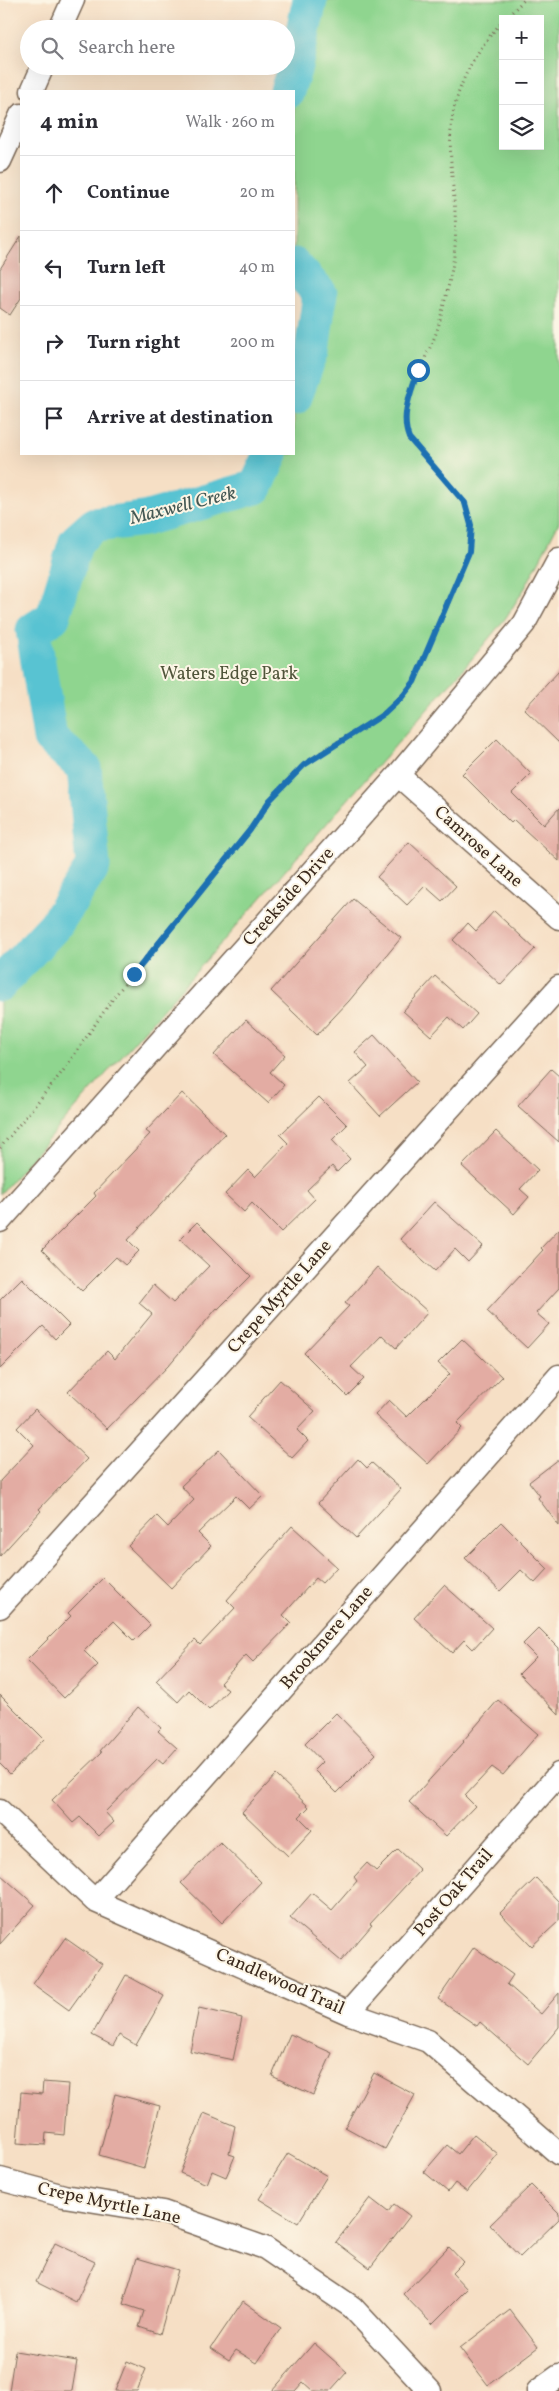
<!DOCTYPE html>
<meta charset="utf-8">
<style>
body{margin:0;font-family:Vollkorn,serif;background:#f7f7f7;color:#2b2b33}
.controls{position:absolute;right:15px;top:15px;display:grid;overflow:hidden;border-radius:0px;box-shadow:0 5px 20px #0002}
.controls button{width:45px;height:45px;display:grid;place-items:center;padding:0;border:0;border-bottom:1px solid #e1e1e2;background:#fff;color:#2b2b33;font:25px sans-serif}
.stop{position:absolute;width:15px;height:15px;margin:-11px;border:4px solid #1f6fb2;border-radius:50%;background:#fff}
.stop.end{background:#1f6fb2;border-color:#fff;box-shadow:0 1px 5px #0008}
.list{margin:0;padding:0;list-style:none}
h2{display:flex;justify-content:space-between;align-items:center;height:65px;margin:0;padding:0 20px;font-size:21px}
h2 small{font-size:16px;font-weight:400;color:#7c7c81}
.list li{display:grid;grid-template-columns:32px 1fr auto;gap:15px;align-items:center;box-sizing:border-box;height:75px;padding:0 20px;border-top:1px solid #e1e1e2}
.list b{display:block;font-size:19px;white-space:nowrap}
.list em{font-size:16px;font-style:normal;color:#7c7c81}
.icon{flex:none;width:28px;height:28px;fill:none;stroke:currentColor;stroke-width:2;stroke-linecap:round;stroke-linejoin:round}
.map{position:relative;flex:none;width:559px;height:2391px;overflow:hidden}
.search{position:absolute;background:#fff;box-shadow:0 5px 20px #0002;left:20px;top:20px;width:275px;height:55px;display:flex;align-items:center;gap:12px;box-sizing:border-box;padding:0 18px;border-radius:28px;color:#7c7c81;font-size:19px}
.panel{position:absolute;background:#fff;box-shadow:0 5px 20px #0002;left:20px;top:90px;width:275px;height:365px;border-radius:0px}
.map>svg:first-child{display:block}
.green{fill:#8fd58f;stroke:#658056;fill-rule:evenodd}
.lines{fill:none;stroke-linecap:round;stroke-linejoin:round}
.river{stroke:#58c3d2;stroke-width:35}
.building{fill:#e3aca3}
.street-casing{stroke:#7c6958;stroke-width:25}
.path{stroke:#7c6958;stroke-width:3;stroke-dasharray:1 4;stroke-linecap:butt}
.street{stroke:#fff;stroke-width:22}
.route{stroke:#1f6fb2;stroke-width:6}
.labels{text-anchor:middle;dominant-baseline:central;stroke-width:4;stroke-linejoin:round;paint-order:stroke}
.park-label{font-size:18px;fill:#50553a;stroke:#fcf5e5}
.street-label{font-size:18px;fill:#3b2a1e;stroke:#fcf5e5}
.water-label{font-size:19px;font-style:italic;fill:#445854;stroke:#fcf5e5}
</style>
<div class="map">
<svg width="559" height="2391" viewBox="0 0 559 2391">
<rect width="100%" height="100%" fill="#fcf5e5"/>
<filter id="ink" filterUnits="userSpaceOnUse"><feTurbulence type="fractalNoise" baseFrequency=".02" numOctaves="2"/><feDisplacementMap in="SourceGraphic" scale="10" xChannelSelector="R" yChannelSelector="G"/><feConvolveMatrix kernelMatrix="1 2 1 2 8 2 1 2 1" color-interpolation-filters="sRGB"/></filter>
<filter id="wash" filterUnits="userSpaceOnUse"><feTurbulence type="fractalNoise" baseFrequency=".0096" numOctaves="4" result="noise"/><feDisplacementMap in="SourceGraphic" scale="20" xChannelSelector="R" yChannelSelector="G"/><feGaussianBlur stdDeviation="1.12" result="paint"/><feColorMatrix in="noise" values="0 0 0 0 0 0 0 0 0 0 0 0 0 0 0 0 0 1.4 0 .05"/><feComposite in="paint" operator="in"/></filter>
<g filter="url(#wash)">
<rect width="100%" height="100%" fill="#f6dfc5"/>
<path class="green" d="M310,0H559V522L525,588L505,619L471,660L0,1194V984L55,925L93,866L84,768L50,738L33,630L53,616L76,541L94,525L144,519L256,488L270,454H294V396L312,350L320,294L294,265V91H287L294,70ZM503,19H540V146H503Z"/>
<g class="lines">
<path class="river" d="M287,91L294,70L310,0
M294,265L320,294L312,350L294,398
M0,984L55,925L93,866L84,768L50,738L33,630L53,617L76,541L94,525L144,519L256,487L271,454"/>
</g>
<g id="blocks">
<path class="building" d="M21,236V298L10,315L0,308V269Z
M559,671V743L524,709Z
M497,739L531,774L512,793L544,825L559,808V861L514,820L511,823L462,774Z
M409,842L456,886L442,901L425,886L407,905L377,877Z
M353,899L401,938L349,1001L317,1035L271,991Z
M494,911L535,949L501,985L453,940L468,923L476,931Z
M435,976L477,1014L463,1030L449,1017L431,1036L403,1011Z
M246,1020L285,1055L270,1072L284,1085L268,1103L214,1055Z
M374,1035L417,1082L380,1116L350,1083L368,1067L355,1052Z
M551,1069L559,1076V1142L518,1106Z
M182,1093L225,1134L128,1240L139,1251L125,1265L116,1257L82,1291L42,1250L96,1196L94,1193L150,1134L146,1131Z
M319,1097L347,1125L332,1140L350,1159L337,1172L332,1166L307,1190L315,1199L281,1232L252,1203L244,1212L225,1194L248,1170L255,1177L288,1143L280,1135Z
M496,1131L538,1170L520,1189L529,1197L514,1214L462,1166Z
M434,1202L483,1246L468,1262L455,1249L435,1271L400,1239Z
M197,1222L251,1276L218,1309L217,1308L168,1366L107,1429L68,1392L107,1351L115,1359L152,1314L139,1303L153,1285L173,1303L209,1266L180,1239Z
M559,1229V1288L536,1313L549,1324L527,1348L487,1311L543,1250L541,1248Z
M377,1267L428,1312L396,1348L382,1335L351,1367L364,1379L347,1396L304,1353L349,1306L345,1303Z
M22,1278L69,1325L55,1339L43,1326L0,1369V1300Z
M462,1339L502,1377L457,1423L462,1428L428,1464L375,1415L389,1400L407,1417L450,1374L438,1363Z
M280,1380L315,1411L297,1430L308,1441L292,1458L247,1417Z
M35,1409L87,1459L39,1509L41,1511L0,1556V1481L34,1445L17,1428Z
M219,1450L263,1496L249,1509L236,1496L198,1533L211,1546L171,1588L128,1546L157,1516L168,1527L194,1500L181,1486Z
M358,1459L367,1468L372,1463L401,1489L356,1538L318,1503Z
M559,1459V1526L538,1498L540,1496L529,1482Z
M501,1522L548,1569L535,1583L521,1570L500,1591L465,1558Z
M292,1526L337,1567L322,1583L316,1578L283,1615L291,1623L253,1662L246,1655L220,1683L228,1690L209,1710L189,1690L178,1702L156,1681L195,1640L200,1645L235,1608L227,1600Z
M103,1578L150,1625L134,1641L114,1621L84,1651L98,1665L64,1698L27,1660L71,1616L68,1613Z
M444,1585L492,1628L473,1649L464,1640L452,1653L414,1618Z
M539,1628L559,1648V1715L519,1674L536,1657L523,1644Z
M0,1695L44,1739L10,1774L0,1764Z
M498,1700L538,1734L503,1775L492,1767L465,1796L475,1806L446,1836L409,1802L464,1742L463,1741Z
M138,1707L161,1728L158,1731L177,1748L163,1764L157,1759L105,1812L114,1822L99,1836L80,1817L73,1823L52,1800L102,1752L100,1751Z
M336,1713L376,1754L337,1793L314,1770L322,1762L305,1744Z
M276,1775L309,1807L299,1817L312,1830L288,1856L242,1812Z
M220,1842L261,1882L222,1923L181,1883Z
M398,1849L420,1870L370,1924L372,1925L341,1961L290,1918L312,1893L332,1910L357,1881L354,1877L367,1863L376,1871Z
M0,1874L35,1905L0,1944Z
M536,1878L559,1902V1921L532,1946L500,1913Z
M65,1938L102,1964L69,2010L33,1984Z
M474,1947L513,1975L507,1984L541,2014L559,1993V2027L528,2064L480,2022L477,2026L438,1999Z
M126,1975L164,1996L136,2045L119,2035L113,2046L92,2035Z
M199,2008L242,2018L233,2060L190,2051Z
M290,2034L332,2053L313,2095L272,2076Z
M374,2073L415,2095L385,2149L345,2127Z
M43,2082L68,2084L64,2135L46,2133L45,2145L17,2143L21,2092L42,2094Z
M115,2094L160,2106L144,2168L99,2155Z
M204,2113L235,2126L229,2154L235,2156L226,2177L212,2171L207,2184L180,2173Z
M474,2134L498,2154L467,2192L455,2183L448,2192L424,2172L447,2145L458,2154Z
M288,2153L327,2176L298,2223L259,2199Z
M531,2185L559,2213V2219L520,2257L490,2225Z
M370,2198L388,2212L394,2204L410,2216L370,2268L336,2242Z
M55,2243L95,2262L76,2302L36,2282Z
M449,2247L463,2262L452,2273L467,2289L432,2324L403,2294Z
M137,2258L178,2270L160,2334L139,2327L144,2311L123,2304Z
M243,2301L281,2328L257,2363L236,2350L229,2360L211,2348Z
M510,2310L538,2347L488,2385L460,2348Z
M314,2343L347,2372L330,2391H313L303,2382L295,2391H272Z
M15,2351L77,2361L72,2391H9Z
M127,2361L146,2369L137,2391H115Z"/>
</g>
</g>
<g filter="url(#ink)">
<use href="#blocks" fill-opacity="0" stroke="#7c6958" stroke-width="1"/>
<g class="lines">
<defs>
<path id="street" d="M60,29L73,0
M32,91L43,66
M0,161L21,115
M398,775L559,918
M0,1221L398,775L524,624L559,559
M0,1607L559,987
M0,1811L95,1901L348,2013L428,2041L559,2154
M95,1901L559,1376
M348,2013L559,1774
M0,2179L64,2196L163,2212L265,2248L352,2307L430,2391
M538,2391L559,2376"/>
</defs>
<use href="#street" class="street-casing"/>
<path class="path" d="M505,19L524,0
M0,1148L63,1071L114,997L250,830C265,807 282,783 304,765C342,734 383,724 414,682L469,552L471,525L465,503L409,438C394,398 429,361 439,324C445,299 453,272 455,246C458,207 448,167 451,129C454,89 475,50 503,21"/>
<use href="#street" class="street"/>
</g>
</g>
<g class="lines" filter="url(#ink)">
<path class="route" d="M134,974L250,830L270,800L304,765L384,714L402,697L414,682L469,552L471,525L465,503L409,438C400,415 411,393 418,370"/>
</g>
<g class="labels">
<g class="park-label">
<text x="229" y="674">Waters Edge Park</text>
</g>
<g class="street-label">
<text transform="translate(478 847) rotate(42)">Camrose Lane</text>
<text transform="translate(289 897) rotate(-48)">Creekside Drive</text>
<text transform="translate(280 1297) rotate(-48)">Crepe Myrtle Lane</text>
<text transform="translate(327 1638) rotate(-49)">Brookmere Lane</text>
<text transform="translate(454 1893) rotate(-49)">Post Oak Trail</text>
<text transform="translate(280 1982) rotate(24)">Candlewood Trail</text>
<text transform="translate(109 2204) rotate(12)">Crepe Myrtle Lane</text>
</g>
<g class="water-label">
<text transform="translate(183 506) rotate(-14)">Maxwell Creek</text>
</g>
</g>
</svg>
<div class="controls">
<button>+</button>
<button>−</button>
<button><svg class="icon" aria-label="layers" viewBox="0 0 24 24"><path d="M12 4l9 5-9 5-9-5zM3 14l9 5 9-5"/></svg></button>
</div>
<div class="stop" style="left:418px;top:370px"></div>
<div class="stop end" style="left:134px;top:974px"></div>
<div class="search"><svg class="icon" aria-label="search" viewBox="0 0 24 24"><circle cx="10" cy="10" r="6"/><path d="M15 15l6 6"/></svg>Search here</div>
<section class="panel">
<h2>4 min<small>Walk · 260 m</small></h2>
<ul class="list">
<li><svg class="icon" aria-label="ahead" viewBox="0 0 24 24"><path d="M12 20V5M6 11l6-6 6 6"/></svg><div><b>Continue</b></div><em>20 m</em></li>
<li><svg class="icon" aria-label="left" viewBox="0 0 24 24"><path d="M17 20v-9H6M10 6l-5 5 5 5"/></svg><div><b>Turn left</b></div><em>40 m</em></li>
<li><svg class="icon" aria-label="right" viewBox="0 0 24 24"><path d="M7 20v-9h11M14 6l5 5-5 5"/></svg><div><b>Turn right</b></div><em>200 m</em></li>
<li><svg class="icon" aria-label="arrive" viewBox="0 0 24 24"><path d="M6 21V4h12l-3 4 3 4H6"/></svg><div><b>Arrive at destination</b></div></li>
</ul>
</section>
</div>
